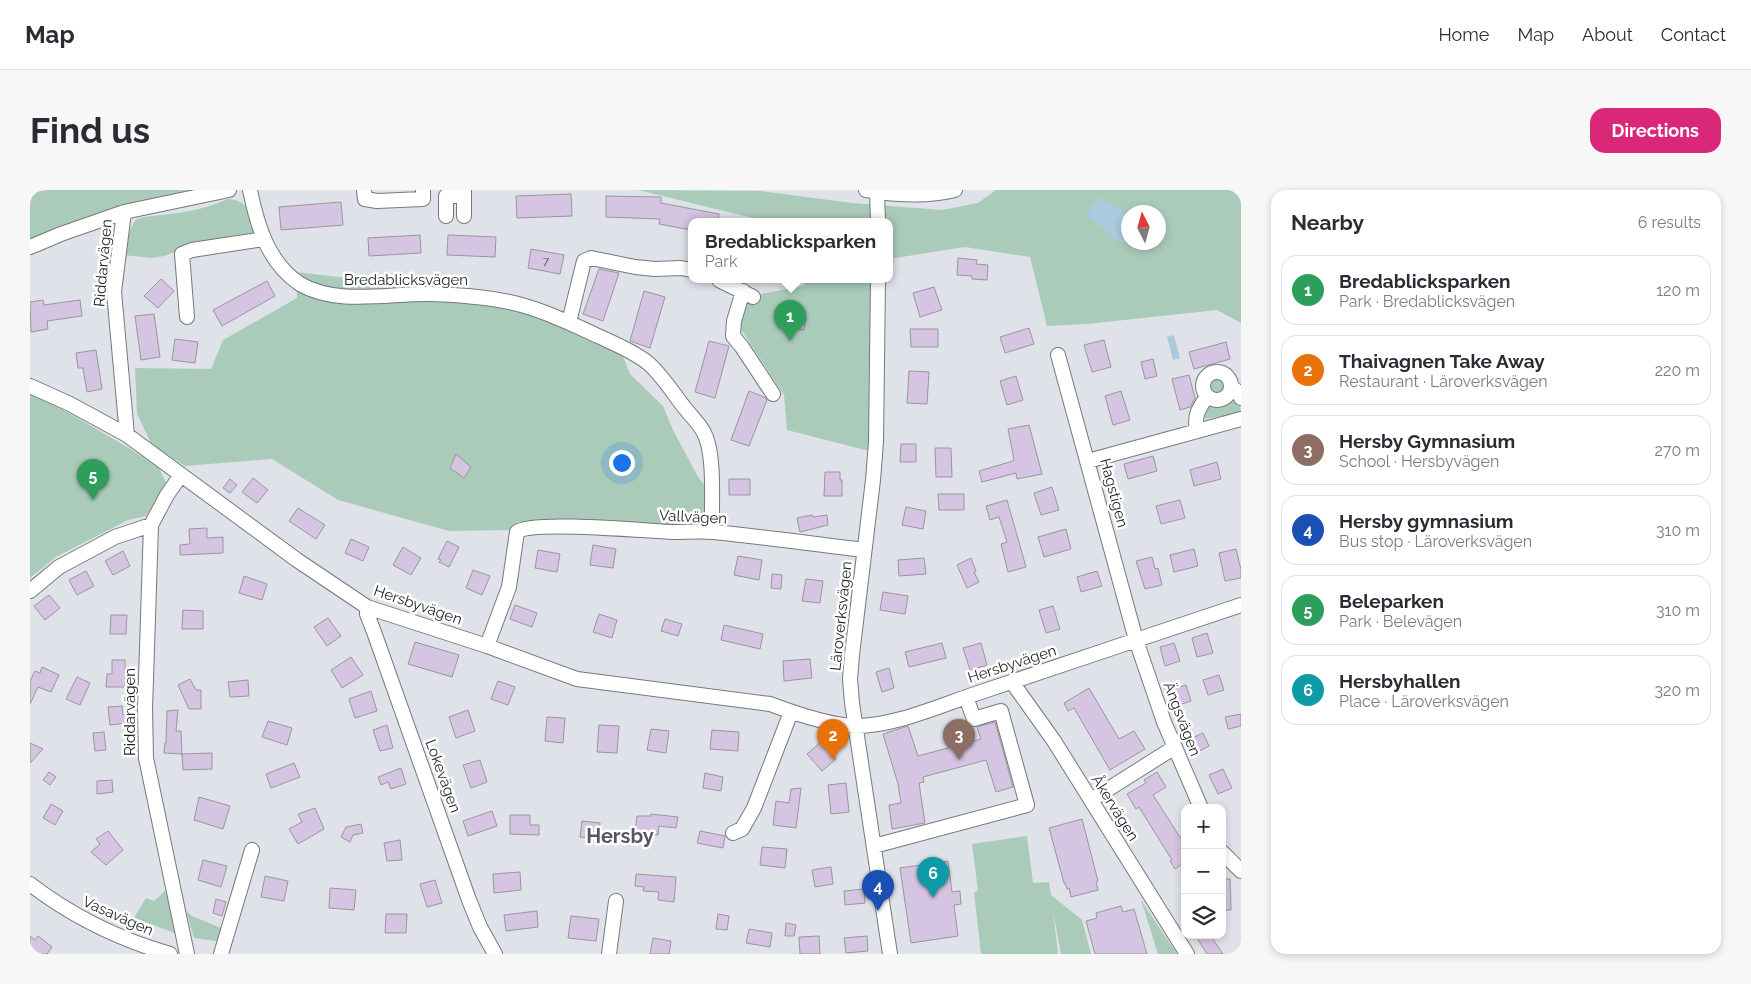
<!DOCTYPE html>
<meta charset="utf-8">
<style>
body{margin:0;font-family:Raleway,sans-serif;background:#f7f7f7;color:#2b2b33}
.controls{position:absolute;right:15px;bottom:15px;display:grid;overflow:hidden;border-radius:10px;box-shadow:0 2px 8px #0003}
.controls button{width:45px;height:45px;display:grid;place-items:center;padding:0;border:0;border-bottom:1px solid #e1e1e2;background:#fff;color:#2b2b33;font:25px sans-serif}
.compass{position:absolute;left:1091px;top:15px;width:45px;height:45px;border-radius:50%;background:#fff;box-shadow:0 2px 8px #0003;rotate:354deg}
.you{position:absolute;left:591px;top:272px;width:18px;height:18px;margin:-12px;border:4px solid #fff;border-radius:50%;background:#1a73e8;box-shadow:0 0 0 8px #1a73e833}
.badge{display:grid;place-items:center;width:32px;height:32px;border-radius:50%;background:#db2777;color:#fff;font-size:16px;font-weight:700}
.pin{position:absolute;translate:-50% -41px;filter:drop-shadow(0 1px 2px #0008)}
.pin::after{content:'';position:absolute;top:26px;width:18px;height:15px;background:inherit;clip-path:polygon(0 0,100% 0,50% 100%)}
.popup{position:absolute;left:658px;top:28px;width:205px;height:65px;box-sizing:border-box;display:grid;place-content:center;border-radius:10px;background:#fff;filter:drop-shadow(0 1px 4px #0005);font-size:16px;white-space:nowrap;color:#7c7c81}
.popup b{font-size:19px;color:#2b2b33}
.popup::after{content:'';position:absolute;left:50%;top:100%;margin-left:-10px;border:10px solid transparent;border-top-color:#fff}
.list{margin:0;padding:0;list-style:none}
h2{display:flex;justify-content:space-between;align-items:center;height:65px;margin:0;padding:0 20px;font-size:21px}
h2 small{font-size:16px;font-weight:400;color:#7c7c81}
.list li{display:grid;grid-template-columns:32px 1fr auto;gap:15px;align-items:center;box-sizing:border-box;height:70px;margin:0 10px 10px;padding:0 10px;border:1px solid #e1e1e2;border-radius:15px}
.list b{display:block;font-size:19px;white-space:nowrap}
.list p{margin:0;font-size:16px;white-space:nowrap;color:#7c7c81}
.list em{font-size:16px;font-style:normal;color:#7c7c81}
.icon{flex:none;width:28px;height:28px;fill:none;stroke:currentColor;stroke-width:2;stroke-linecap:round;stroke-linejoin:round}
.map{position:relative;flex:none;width:1211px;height:764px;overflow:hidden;border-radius:15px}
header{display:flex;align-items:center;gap:30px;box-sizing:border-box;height:70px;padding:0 25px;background:#fff;border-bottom:1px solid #e1e1e2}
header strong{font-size:24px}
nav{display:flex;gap:28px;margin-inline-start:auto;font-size:18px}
.intro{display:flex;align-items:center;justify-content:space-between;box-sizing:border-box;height:120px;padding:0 30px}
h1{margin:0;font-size:35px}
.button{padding:12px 22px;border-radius:15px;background:#db2777;color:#fff;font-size:18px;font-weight:700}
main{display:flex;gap:30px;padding:0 30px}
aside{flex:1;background:#fff;border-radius:15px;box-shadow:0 2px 8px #0003}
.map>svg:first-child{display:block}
.green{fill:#aacbba;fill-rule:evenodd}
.water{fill:#aacadd}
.building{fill:#d6c5e2;stroke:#99969c}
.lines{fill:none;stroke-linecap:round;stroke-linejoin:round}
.minor-casing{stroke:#75797e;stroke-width:16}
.minor{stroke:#fff;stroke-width:14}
.labels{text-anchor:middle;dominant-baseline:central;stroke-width:5;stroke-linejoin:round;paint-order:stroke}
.number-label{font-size:12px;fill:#4d4952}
.street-label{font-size:15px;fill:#1f2022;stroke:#fff}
.district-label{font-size:20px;font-weight:bold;fill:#54575c;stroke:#fff}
</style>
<header>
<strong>Map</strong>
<nav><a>Home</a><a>Map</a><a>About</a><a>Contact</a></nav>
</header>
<div class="intro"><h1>Find us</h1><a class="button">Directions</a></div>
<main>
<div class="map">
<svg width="1211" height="764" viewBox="0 0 1211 764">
<rect width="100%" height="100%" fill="#dfe2e9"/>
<path class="green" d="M17,0H163L79,21L0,51V3Z
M608,0L731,1L822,13L912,20L948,13L966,0H1211V133L1187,120L1057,134L1017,136L1000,67L935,57L859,69V32H739ZM1098,22H1128V52H1098Z
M198,9C219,10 221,26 227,43L223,46L153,59L134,66L122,68L93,65L96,49L105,30C116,25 128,26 140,24C160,22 180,17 198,9Z
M266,82L469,106L544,126L585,147L600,184L633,216L643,240L668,287L675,296V327L667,335L488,332L481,340L419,341L308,310L242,269L155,276L122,255L107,224L105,178L181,179L193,150L267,108Z
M776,90H847L839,261L757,240L754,205L710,138L713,119L726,105L773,96Z
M1179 196a8 8 0 1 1 16 0a8 8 0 1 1-16 0Z
M0,204L39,223L102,260L129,278L136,293L116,326L98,330L26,367L0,388Z
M1207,211L1210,214L1211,223L1175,229L1174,221C1183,213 1196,213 1207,211Z
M997,646L1003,693L1019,692L1021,705L1052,730L1061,764H1031L1023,721L1028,764H951L944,702L948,701L942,654Z
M206,685L211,687L192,752L164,748L156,721L162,726L191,738Z
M135,701L139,705L150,745L104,728L116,708L124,711Z
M1111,710L1147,764H1128Z"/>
<path class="water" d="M1070,7L1098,25V51L1092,53L1083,48L1072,37L1058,27C1059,18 1063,13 1070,7Z
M1144,145L1150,168L1143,170L1137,147Z"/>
<path class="building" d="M541,4L542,26L487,28L486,6Z
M576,6L631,7V13L689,24L688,32H661V40L629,34L630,29L576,27Z
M311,12L313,35L251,40L249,17Z
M390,45L391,63L339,66L338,48Z
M418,45L466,47L465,67L417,65Z
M501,59L534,65L530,84L498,78Z
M928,68L947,70L946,74L958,75L957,90L942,89V86L927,85Z
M569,79L589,83L573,131L553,124Z
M131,89L144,101L128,118L114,106Z
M237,91L245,106L192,136L183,120Z
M904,97L912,120L890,127L883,103Z
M614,101L635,107L620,158L600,151Z
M13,110L14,115L50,110L52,126L17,131L18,139L1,142L0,112Z
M124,124L130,167L111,170L105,126Z
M766,126L776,127L774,140L764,138Z
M999,138L1004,154L975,163L970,147Z
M880,139H908V157H881Z
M145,149L168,152L165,173L142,170Z
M1074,150L1081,177L1062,182L1054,155Z
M679,151L699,156L685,208L665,202Z
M1196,152L1200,169L1164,179L1159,162Z
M66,160L72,199L57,202L53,178H48L46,163Z
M1123,169L1127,186L1115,189L1111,172Z
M879,181L899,182L897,214L877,213Z
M1159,185L1165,208L1160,217L1150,220L1142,189Z
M986,186L993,210L977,215L970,191Z
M719,201L734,207L737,210L719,256L701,250Z
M1091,201L1100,230L1083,235L1075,206Z
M999,235L1012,284L987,289L986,283L952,292L949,281L983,271L984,270L978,239Z
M871,254H886V272H870Z
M905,258H921L922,287H906Z
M426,264L441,277L434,288L420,278Z
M1123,266L1127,281L1098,289L1094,274Z
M1187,272L1191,289L1164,296L1160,280Z
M795,282H810V290H812V306H794Z
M223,288L238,300L227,313L212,302Z
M200,289L207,295L200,303L193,298Z
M699,289H720V305H699Z
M1022,297L1029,320L1011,325L1004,303Z
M908,304H934V320H909Z
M977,310L996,377L978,382L971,354L977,352L969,327L960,330L956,316Z
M1150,310L1155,328L1131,334L1126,316Z
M876,317L896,321L893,339L872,335Z
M268,318L295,335L286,349L259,331Z
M782,325L783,327L797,325L798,335L770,342L767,328Z
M177,338V348L193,347V363L150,365V355L160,354L159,339Z
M1036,339L1041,359L1014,367L1008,347Z
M321,349L339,357L333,371L315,363Z
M417,351L429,357L419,377L409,372L411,370L408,369Z
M563,355L586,359L583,378L560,375Z
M373,357L391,368L381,385L363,375Z
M1164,359L1168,376L1144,382L1140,365Z
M1206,359L1211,380V388L1195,391L1189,363Z
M508,360L530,364L527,382L505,378Z
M93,361L100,376L83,385L75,371Z
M708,366L732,370L729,390L704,385Z
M1122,367L1125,379L1128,378L1132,395L1115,399L1106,371Z
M894,368L896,384L869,386L868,370Z
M941,368L946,381L944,382L949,392L937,398L927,375Z
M443,380L460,386L452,405L436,398Z
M56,381L64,396L47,405L39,390Z
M1067,381L1072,396L1051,402L1047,387Z
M742,384L752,385L751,399L741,398Z
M214,386L237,394L232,410L209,403Z
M776,389L793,391L790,413L772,411Z
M853,402L878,406L875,424L850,420Z
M19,405L30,418L15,430L4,416Z
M485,415L507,423L502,437L480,429Z
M1023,416L1030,439L1016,443L1009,420Z
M153,420L173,421V439H152Z
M569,424L587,430L582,448L563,442Z
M81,425H97L96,444H80Z
M298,428L311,446L297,456L284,437Z
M635,429L652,434L648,446L631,441Z
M694,435L733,444L730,459L691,450Z
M1177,443L1183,463L1167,467L1162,448Z
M385,452L429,465L422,487L378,474Z
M912,453L916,468L879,477L875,462Z
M951,453L957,475L940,480L933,458Z
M1144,453L1150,471L1135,476L1130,457Z
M321,467L333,485L312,498L301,480Z
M780,469L782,488L754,491L753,471Z
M82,470H95V497H76L77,484H82Z
M12,477L29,485L21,502L8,497L0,514V491L5,481L10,483Z
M859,478L864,498L852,502L846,482Z
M1189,485L1194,500L1178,505L1173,490Z
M47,487L60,493L50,515L36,509Z
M160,489L166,500H171V519H159L148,495Z
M218,490L219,506L200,507L198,492Z
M468,491L485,497L478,515L461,509Z
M1156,495L1161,511L1146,516L1141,500Z
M1059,498L1089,549L1104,541L1115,559L1080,580L1044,518L1038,521L1034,513Z
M341,501L347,521L325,528L319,509Z
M92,516L93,525L97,524L98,533L80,535L78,517Z
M148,520L146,541H151L152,564L134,563L135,553H136L137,521Z
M438,520L445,541L426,548L419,527Z
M1211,524V536L1198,539L1195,527Z
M517,527L535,528L533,553L515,551Z
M238,531L262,538L257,555L232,547Z
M965,532L983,597L966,602L956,570L893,587L894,592L889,593L895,633L862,639L859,615L871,613L868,594L853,544L878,536L888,566L951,549L947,537Z
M357,535L363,558L350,561L343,540Z
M569,535L589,536L587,563L567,562Z
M621,539L639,541L636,563L617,560Z
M682,540L709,542L708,561L680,559Z
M74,542L76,560L65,561L63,543Z
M1173,543L1179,556L1166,563L1160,549Z
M791,552L806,569L792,581L777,564Z
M0,553L13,559L0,573Z
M182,563V579L153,580L152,564Z
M450,570L457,592L441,598L433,575Z
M264,573L270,587L241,598L236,584Z
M371,578L376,594L361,599L358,592L351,595L348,587Z
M1193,579L1202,598L1188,604L1179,585Z
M19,582L26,587L20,595L13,590Z
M1127,582L1136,597L1123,605L1155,655V672L1145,679L1140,671L1142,670L1109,617L1106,619L1097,604L1116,593L1114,590Z
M675,583L693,587L691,601L673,598Z
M82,590L83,602L67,604V591Z
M816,593L819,622L801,624L798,595Z
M771,598L766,638L743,635L746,611L759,613L761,599Z
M169,607L200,616L193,639L164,630Z
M21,614L33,621L25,635L13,628Z
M285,618L294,639L268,654L259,639L272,632L268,624Z
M462,621L467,636L438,646L433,631Z
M621,624L648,627L646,638L629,636L628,645L605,643L607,626H621Z
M480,625H500V635H509V645L480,644Z
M1052,629L1068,691L1066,692L1068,700L1041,707L1039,698L1037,699L1035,693H1034L1019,638Z
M552,631L570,633L569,649L550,647Z
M331,634L333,643L323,645L320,652L311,647L316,637Z
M78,641L93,660L76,675L61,662L70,654L66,649Z
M670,641L695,646L693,658L667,653Z
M370,650L372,670L357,671L354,653Z
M732,657L757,659L755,678L730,675Z
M173,670L197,676L191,697L168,690Z
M918,671L922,702L930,701L931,714L924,715L928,746L881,753L870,678Z
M801,677L803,694L785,697L782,680Z
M490,682L491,700L464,703L463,684Z
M606,684L646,687L644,712L628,710L629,702L613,701L614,697L605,696Z
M235,686L258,691L254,711L231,707Z
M1192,689H1200L1201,720H1192Z
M405,690L412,713L397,717L390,694Z
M300,698L326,700L324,720L299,718Z
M834,699L835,713L815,715L814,701Z
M186,709L196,712L192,726L183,723Z
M1091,716L1093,722L1104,719L1117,764H1065L1056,731L1067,728L1066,723Z
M507,721L508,737L476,741L474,725Z
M356,724H377L376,743H355Z
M688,724L699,726L697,740L686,739Z
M541,726L569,729L566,751L538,748Z
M756,733L766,735L764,746H755Z
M719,739L742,743L740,757L716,753Z
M1165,745H1180L1193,764H1177Z
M0,746L5,750L8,746L22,757L17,764H0Z
M789,746L790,764H770L769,747Z
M837,746L838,761L816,763L814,748Z
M623,748L641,751L639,764H620Z"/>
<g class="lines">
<defs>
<path id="minor" d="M220,0C227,35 238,73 270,94C307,116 360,103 401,104C432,105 464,107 495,116C520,123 544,135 568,146C585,154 603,161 618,173C632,185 643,203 654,217C660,225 668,232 673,241C686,263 681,315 682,342
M334,0L335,9L347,11L393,9V0
M434,0V26
M836,0C865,5 897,7 925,0
M847,2L848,32
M94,22L84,102L97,245
M416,26V6H434
M0,57L31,44L94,22L199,0
M689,90L723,107
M848,90L846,252L843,290L822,465L820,489L822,513L860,764
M713,101L704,131L703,146L712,157L743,204
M157,127L152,64L162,60L234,49
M539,132L554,71L561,68L605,77L625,79L651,78L661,80
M1028,165L1106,450L1134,532L1171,618
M1173 196a14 14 0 1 1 28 0a14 14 0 1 1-28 0Z
M0,196L40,214L97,245L267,370L337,417L457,456L547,489L740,514C764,523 799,535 824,536C862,537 909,516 945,504C1034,475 1122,444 1211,415
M1201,196L1210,204L1211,208
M1167,241C1164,225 1168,220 1177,206
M1058,271L1211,229
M151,285L137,305L121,335L115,519L116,568L157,764
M0,401L29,377L85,347L121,335
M337,417V424L344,442L439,710L450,737L465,764
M457,456L479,397L487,342C501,330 618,341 642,342C656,342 670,341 683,342C734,347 784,354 834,360
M982,492L1024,551L1157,764
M1061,610L1145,557
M703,643L712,639L724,618L761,522
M844,656L997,615L971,521L944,529L936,507
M1192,662L1211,681
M0,694C43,727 88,749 140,764
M191,764L222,660
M579,764L586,711"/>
</defs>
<use href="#minor" class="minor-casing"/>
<use href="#minor" class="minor"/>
</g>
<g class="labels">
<g class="number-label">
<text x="516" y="71">7</text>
</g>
<g class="street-label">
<text transform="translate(73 73) rotate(-85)">Riddarvägen</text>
<text x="376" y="90">Bredablicksvägen</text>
<text transform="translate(1084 303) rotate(75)">Hagstigen</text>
<text transform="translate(663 327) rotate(3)">Vallvägen</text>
<text transform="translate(388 415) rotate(19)">Hersbyvägen</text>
<text transform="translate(811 426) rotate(-84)">Läroverksvägen</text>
<text transform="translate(982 474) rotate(-18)">Hersbyvägen</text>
<text transform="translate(100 522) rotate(-90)">Riddarvägen</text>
<text transform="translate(1152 529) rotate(69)">Ängsvägen</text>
<text transform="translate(413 586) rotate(70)">Lokevägen</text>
<text transform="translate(1085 618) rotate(58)">Åkervägen</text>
<text transform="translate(88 726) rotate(24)">Vasavägen</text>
</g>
<g class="district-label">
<text x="590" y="646">Hersby</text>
</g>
</g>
</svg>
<div class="controls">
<button>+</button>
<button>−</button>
<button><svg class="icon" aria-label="layers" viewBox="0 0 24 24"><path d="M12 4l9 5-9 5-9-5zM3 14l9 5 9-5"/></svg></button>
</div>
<svg class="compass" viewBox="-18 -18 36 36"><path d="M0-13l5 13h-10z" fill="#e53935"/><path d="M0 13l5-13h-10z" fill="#7c7c81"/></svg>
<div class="you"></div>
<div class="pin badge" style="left:760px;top:151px;background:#2e9e5b">1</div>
<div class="popup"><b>Bredablicksparken</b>Park</div>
<div class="pin badge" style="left:803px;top:570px;background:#e8710a">2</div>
<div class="pin badge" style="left:929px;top:570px;background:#8d6e63">3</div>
<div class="pin badge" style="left:848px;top:721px;background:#1a4fb4">4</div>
<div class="pin badge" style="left:63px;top:310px;background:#2e9e5b">5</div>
<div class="pin badge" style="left:903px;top:708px;background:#0f9aa8">6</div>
</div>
<aside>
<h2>Nearby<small>6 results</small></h2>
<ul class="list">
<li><span class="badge" style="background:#2e9e5b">1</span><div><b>Bredablicksparken</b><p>Park · Bredablicksvägen</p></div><em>120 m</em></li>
<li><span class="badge" style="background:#e8710a">2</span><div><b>Thaivagnen Take Away</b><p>Restaurant · Läroverksvägen</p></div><em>220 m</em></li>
<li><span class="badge" style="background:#8d6e63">3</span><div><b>Hersby Gymnasium</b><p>School · Hersbyvägen</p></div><em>270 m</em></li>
<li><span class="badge" style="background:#1a4fb4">4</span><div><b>Hersby gymnasium</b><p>Bus stop · Läroverksvägen</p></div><em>310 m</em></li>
<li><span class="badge" style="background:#2e9e5b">5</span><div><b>Beleparken</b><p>Park · Belevägen</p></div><em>310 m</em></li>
<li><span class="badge" style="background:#0f9aa8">6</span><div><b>Hersbyhallen</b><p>Place · Läroverksvägen</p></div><em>320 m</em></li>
</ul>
</aside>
</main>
